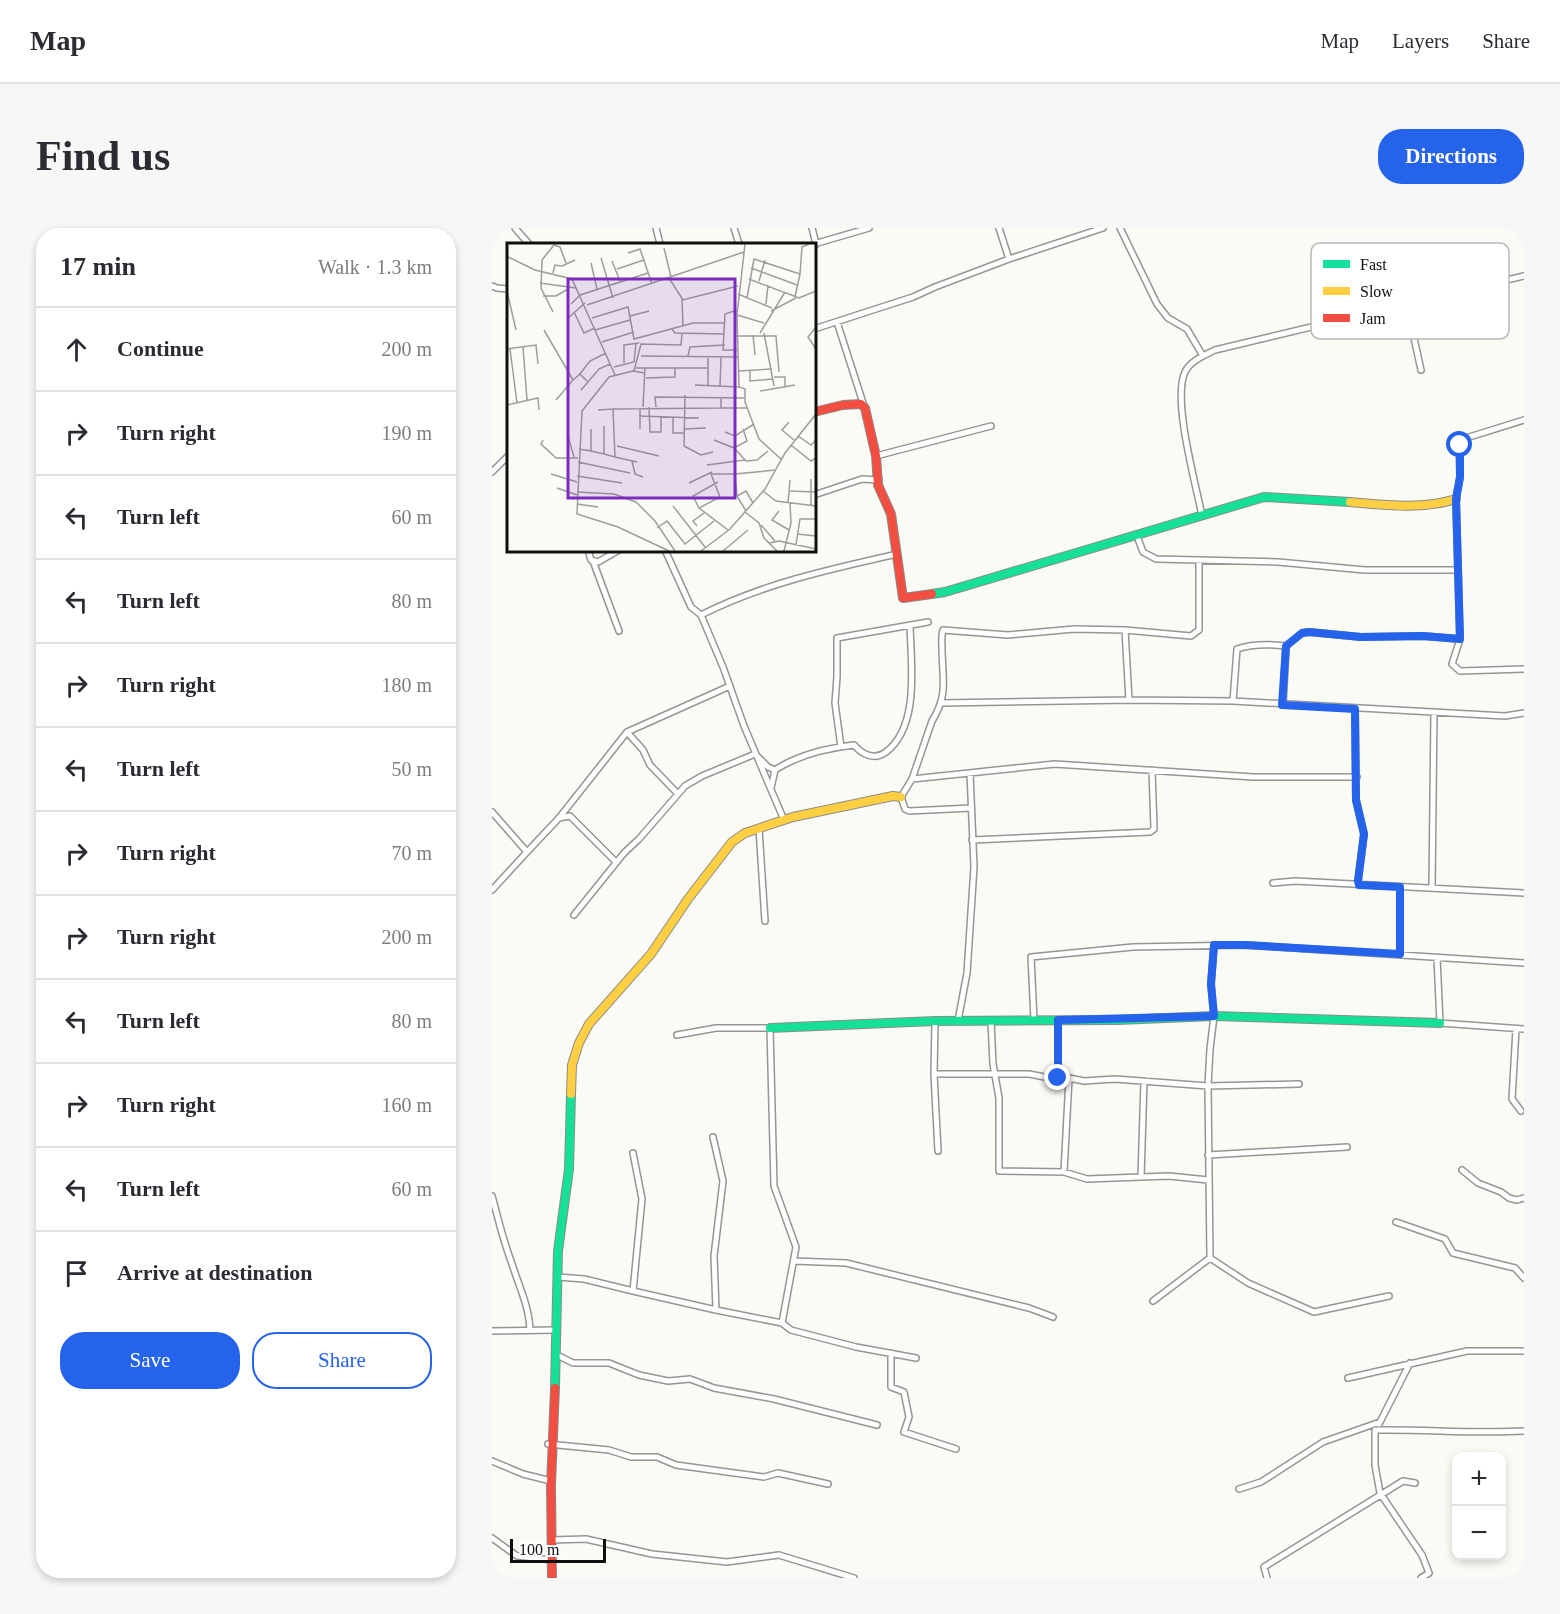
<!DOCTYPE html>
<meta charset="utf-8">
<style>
body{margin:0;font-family:Georgia,serif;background:#f7f7f7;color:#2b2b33}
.controls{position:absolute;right:18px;bottom:18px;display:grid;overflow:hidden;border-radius:12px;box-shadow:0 3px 9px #0003}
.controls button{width:54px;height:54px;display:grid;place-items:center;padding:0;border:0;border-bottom:2px solid #e1e1e2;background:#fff;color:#2b2b33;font:30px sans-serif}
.scale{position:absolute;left:18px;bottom:15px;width:96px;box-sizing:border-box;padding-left:6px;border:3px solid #0f0f0f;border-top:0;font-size:16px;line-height:21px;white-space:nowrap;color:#0f0f0f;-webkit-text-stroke:4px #fff;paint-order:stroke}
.stop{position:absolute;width:18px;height:18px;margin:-14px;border:4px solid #2563eb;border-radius:50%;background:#fff}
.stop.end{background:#2563eb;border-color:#fff;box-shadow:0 2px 6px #0008}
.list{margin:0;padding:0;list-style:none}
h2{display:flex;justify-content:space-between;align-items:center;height:78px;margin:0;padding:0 24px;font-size:26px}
h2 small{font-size:20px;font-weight:400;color:#7c7c81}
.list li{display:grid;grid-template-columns:39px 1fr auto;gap:18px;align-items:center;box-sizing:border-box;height:84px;padding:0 24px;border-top:2px solid #e1e1e2}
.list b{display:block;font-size:22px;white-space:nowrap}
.list em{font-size:20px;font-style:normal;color:#7c7c81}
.actions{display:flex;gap:12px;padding:18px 24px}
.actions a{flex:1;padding:14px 0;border:2px solid #2563eb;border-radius:24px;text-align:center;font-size:21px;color:#2563eb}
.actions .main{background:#2563eb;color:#fff}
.icon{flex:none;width:33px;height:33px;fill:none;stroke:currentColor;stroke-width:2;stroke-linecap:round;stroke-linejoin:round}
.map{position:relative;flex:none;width:1032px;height:1350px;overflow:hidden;border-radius:24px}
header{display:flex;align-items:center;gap:36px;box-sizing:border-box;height:84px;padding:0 30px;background:#fff;border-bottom:2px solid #e1e1e2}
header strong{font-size:28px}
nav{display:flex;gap:33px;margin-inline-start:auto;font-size:21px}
.intro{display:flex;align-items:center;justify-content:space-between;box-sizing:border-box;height:144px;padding:0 36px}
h1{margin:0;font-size:42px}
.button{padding:15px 27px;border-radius:24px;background:#2563eb;color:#fff;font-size:21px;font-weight:700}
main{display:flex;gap:36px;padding:0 36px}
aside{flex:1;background:#fff;border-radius:24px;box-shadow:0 3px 9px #0003}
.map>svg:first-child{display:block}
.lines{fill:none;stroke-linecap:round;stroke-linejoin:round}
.street-casing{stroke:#959593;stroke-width:8}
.fast-casing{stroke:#8c8c8a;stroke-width:10}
.slow-casing{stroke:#8c8c8a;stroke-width:10}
.jam-casing{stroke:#8c8c8a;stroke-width:10}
.street{stroke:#fefefe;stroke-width:5}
.fast{stroke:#16e098;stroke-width:8}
.slow{stroke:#ffcf43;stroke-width:8}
.jam{stroke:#f24e42;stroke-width:8}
.route{stroke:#2563eb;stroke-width:8}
.inset-road{fill:none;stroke:#9d9d9a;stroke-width:1.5}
.view{fill:#7b2cbf;fill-opacity:0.15;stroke:#7b2cbf;stroke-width:3}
.inset-edge{fill:none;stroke:#0f0f0f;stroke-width:3}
.key{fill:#fff;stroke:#b7b7b7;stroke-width:1.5}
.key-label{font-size:16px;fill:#0f0f0f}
</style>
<header>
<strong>Map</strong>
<nav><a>Map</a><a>Layers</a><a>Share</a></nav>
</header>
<div class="intro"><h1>Find us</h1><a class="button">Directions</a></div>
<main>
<aside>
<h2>17 min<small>Walk · 1.3 km</small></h2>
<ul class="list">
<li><svg class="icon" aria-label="ahead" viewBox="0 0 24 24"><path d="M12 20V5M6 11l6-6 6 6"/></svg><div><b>Continue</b></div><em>200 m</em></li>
<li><svg class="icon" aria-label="right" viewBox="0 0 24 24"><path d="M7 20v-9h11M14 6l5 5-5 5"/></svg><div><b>Turn right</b></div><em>190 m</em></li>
<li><svg class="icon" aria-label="left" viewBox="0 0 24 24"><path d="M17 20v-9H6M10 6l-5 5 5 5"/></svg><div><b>Turn left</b></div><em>60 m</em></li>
<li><svg class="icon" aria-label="left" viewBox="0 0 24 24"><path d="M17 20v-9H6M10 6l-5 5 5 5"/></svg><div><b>Turn left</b></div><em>80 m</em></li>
<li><svg class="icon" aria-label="right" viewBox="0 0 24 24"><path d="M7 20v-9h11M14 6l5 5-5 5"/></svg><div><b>Turn right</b></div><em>180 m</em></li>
<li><svg class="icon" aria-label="left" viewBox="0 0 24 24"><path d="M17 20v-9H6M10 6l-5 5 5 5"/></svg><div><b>Turn left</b></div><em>50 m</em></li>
<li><svg class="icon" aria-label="right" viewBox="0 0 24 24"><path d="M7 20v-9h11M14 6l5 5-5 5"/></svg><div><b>Turn right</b></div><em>70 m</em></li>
<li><svg class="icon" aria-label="right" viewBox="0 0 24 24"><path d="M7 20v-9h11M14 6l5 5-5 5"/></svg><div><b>Turn right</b></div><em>200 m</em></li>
<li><svg class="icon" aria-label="left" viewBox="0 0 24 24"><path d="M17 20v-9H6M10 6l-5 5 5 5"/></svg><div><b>Turn left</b></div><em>80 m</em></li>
<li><svg class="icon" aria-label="right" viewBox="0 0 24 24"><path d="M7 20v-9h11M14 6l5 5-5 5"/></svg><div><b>Turn right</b></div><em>160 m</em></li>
<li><svg class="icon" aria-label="left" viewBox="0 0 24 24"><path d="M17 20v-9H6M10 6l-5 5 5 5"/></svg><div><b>Turn left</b></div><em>60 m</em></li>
<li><svg class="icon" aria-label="arrive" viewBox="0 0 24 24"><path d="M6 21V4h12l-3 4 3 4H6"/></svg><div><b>Arrive at destination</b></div></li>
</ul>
<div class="actions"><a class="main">Save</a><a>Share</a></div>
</aside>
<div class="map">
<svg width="1032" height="1350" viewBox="0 0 1032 1350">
<rect width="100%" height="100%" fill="#fbfbf6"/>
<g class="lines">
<defs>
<path id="street" d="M23,0L37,16
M164,0L168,16
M242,0L247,16
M320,0L324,16
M507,0L517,31
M628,0L665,76L676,90L695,101L711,128
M322,16L377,0
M0,58L5,60L16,61
M915,78L929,142
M345,94L372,178
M322,101L421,69L443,59L517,31L611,0
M1032,192L974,210L967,217L968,249L964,271L968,411L960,436L968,443L1032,441
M384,228L499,198
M0,244L16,228
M322,267L370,251L387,252
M710,288C704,256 680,172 693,144C698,133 713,127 723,122L1032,48
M645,308L651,324L664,331L786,334L873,342H966
M96,322L99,332L106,334L127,322
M173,322L199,379L209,387L231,439L252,498L292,592
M101,333L127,403
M209,387C270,356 338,341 405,326
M633,402L637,472
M741,473L745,421C760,416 778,416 794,418L810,405L817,404L869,409L931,408L968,411
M449,475L637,472L741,473L1013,488L1032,485
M791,477L794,418
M863,481L864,572L872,606L866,653L867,657
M135,504L151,522L158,537L186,566
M349,519L343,475L345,449V410L436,394
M420,551L563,536L761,549H865
M279,560L283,542C306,527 335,520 362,517C370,526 382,533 394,524C428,498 419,436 418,397
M479,580L417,583L413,581L409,569L420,551L440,493C457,466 450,450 450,420C450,414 449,408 451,402L516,407L582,401L633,402L699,408L707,402V332
M0,584L35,624L0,662
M67,590L135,504L238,458
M267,601L273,693
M480,612L658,604L662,601L660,542
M35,624L67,590L78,588L124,634
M781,655L803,653L1032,665
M940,660L942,484
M82,687L132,625L147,611L193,558L210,548L263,526L276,539L283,542
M908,726V659
M945,730L948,795L1032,801
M542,792L539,729L641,719L753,717L1032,735
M566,792V850
M443,793L442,846L446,923
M466,793L475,745L482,639L478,545
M499,793L501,836L507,870V943L572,944L577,850
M1024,801L1020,871L1029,883
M185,807L224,800H278L282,958L304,1019L290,1095L224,1082
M442,846H537L563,851L577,850L592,853L623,851L716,858L807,856
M652,853L649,949L677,948L716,952
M716,927L855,919
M970,942L986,955L1009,964L1017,970L1025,972L1032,970
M572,944L595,951L649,949
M0,968C6,990 11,1012 19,1033C26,1056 37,1077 38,1102
M904,994L953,1011L961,1025L1023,1040L1032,1050
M718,1030L716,858L718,821L722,788L719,756L722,717
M718,1030L756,1055L822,1084L897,1068
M302,1033L354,1035L537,1080L561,1089
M66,1049L92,1051L141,1063L150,971L141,925
M141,1063L224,1082L222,1028L231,953L221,909
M661,1073L718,1030
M290,1095L299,1102L364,1119L424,1130
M0,1103L64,1102
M399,1125V1159L412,1164L417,1189L412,1204L464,1221
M63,1126L81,1135H117L147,1147L176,1153L198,1151L222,1160L282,1171L385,1197
M856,1150L975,1123H1032
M887,1196L918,1135
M56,1216L117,1222L139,1229H165L184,1237L272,1249L286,1245L336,1256
M0,1233L31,1246L59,1253
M747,1261L769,1254L831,1214L888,1194
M0,1310L25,1328L60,1332
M59,1312L94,1311L160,1326L235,1334L287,1327L362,1350
M775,1350L772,1339L911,1253L923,1255
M929,1350L937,1345L930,1327L888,1265L883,1237V1202C933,1201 982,1206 1032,1203"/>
<path id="fast" d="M440,366L453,364L772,269L858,274
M278,800L443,793L626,792L722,788L948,795
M63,1160L66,1023L77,941L79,866"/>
<path id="slow" d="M858,274C893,277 929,282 964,271
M79,866L80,837L87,815L97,796L159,726L196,671L240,614L253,605L301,589L401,568L409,569"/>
<path id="jam" d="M322,184L351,177L369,176L373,180L384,228L386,257L399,286L411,370L440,366
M60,1350L59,1257L63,1160"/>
</defs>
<use href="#street" class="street-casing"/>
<use href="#fast" class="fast-casing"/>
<use href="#slow" class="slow-casing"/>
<use href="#jam" class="jam-casing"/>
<use href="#street" class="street"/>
<use href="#fast" class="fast"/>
<use href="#slow" class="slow"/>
<use href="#jam" class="jam"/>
</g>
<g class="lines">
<path class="route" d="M566,850V792L722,788L719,756L722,717H753L908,726V659L867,657L866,653L872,606L864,572L863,481L790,477L794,418L810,405L817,404L869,409L931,408L968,411L964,271L968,249V217"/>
</g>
<g transform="translate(15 15)">
<rect width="309" height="309" fill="#fbfbf6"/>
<path class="inset-road" d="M238,1L230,72L232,144L238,146V159L252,196L275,217M157,5L164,34M121,10L133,6L145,41M1,14L28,27L65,36L108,132M94,15L106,55M105,18L113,38M84,20L90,46M244,25L290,42M110,26L137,17M46,30L48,22L55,23L68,17M162,35L176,57M242,36L292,55L309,48M252,38L258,17M33,40L69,45M0,48L9,87M231,51L265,65M36,53H49L61,46M288,54L293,31M240,55L247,16L293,31L295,4L302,1M64,61L73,52L141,30M259,61L261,42M80,62L237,9M230,67L218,71L216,107H230M264,68L289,55M46,69L34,45L35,17L47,2L53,4L59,20M67,69L77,90L88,85M230,72L257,80M123,73L142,68M85,75L121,64L127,96L186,80H217M60,76L78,60M176,83L175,57L231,43M309,84L301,94L309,106M165,86L168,90L217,91M37,87L66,137L49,157M88,87L123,77M253,90L278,49M257,90L267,143M246,92L248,112M229,93H269L272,129M95,99L127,89M16,104L20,157M0,106L29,102L31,121M3,106L10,160M134,113L232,114M181,113L183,104L218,102M201,115V142M117,120V102L132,100M107,124L127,119L129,100M129,125H201M243,127V138L266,136M127,128L134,101L174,102L175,90M232,128L265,126M138,130L126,128L102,134L75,168L70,271L111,284L162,308M72,132L83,118L99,110M267,134H278V144M139,135L168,134V124M66,137L73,131L80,138M188,142L232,144M213,143L214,114M74,147L92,126L103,121M253,148L288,142M214,154V165H241M0,162L31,155L32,167M136,164L138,124M142,164L143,189H154V174M149,164L148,154L238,155M133,165V186M106,166L214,165M91,167L106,166L108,214L97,211M132,173L192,175M166,174V190H177M282,179L275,187L287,197M177,186L199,185M218,189L228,193L247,181M60,190L67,214M291,193L304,202L309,197M36,197L34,201L49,215H71M207,197L227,205L239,218L250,217L261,208M284,202L304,218L309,215M110,203L152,213M177,203L178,152M177,203L194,212L206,209M227,205L240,198L236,186M72,206L84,208V186M84,208L97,211V183M108,214L130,219M125,218L128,231L136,234M71,219L123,230M200,222L238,217M44,231L70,239M70,233L115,240M182,240L205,229M50,245L70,252M256,248L269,258L309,263M283,248L309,249M70,249L107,251L129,259L148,278L168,308M230,253L239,248L246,260M281,260L283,237M70,261L91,264M304,262V236M166,263L198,304M192,265L186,253L211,239M239,268L230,253L228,231L269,227M272,268L265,277L282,287M238,269L252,280L257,295L270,308M254,282L268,298M190,283L186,278L197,270M150,285L160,278L178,301L207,278M221,287L192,265L213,254L204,231H228M290,291L309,293M262,300L272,298L309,306M289,302L293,276H309M194,308L223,286L258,246L278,210L309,171M216,308L241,287M277,308L284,280L283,260"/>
<path class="view" d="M61,36H228V255H61Z"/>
<rect width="309" height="309" class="inset-edge"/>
</g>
<rect x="819" y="15" width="198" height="96" rx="9" class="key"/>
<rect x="831" y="32" width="27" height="8" fill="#16e098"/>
<rect x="831" y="59" width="27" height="8" fill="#ffcf43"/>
<rect x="831" y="86" width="27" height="8" fill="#f24e42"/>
<g class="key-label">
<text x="868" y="42">Fast</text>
<text x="868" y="69">Slow</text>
<text x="868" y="96">Jam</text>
</g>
</svg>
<div class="controls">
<button>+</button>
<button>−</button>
</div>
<div class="scale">100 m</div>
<div class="stop" style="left:968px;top:217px"></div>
<div class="stop end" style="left:566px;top:850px"></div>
</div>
</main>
